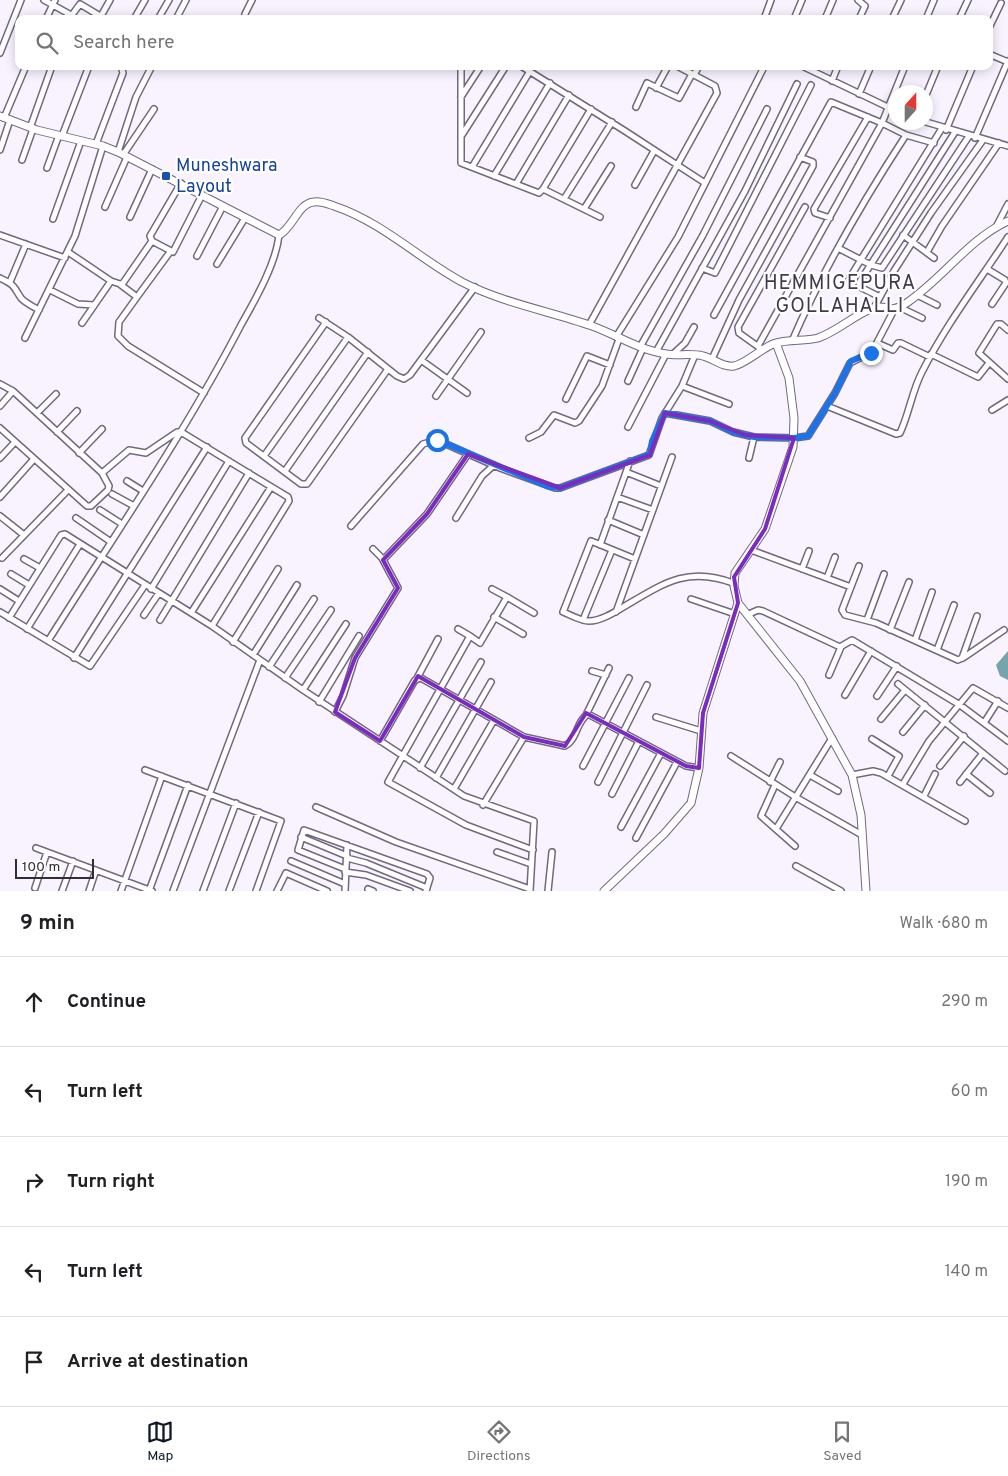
<!DOCTYPE html>
<meta charset="utf-8">
<style>
body{margin:0;font-family:Overpass,sans-serif;background:#f2f2f2;color:#202124}
.compass{position:absolute;left:888px;top:85px;width:45px;height:45px;border-radius:50%;background:#fff;box-shadow:0 2px 12px #0003;rotate:21deg}
.scale{position:absolute;left:15px;bottom:12px;width:79px;box-sizing:border-box;padding-left:5px;border:2px solid #312c36;border-top:0;font-size:14px;line-height:18px;white-space:nowrap;color:#312c36;-webkit-text-stroke:4px #fff;paint-order:stroke}
.stop{position:absolute;width:15px;height:15px;margin:-11px;border:4px solid #1a73e8;border-radius:50%;background:#fff}
.stop.end{background:#1a73e8;border-color:#fff;box-shadow:0 1px 5px #0008}
.list{margin:0;padding:0;list-style:none}
h2{display:flex;justify-content:space-between;align-items:center;height:65px;margin:0;padding:0 20px;font-size:21px}
h2 small{font-size:16px;font-weight:400;color:#757577}
.list li{display:grid;grid-template-columns:32px 1fr auto;gap:15px;align-items:center;box-sizing:border-box;height:90px;padding:0 20px;border-top:1px solid #e0e0e0}
.list b{display:block;font-size:19px;white-space:nowrap}
.list em{font-size:16px;font-style:normal;color:#757577}
.icon{flex:none;width:28px;height:28px;fill:none;stroke:currentColor;stroke-width:2;stroke-linecap:round;stroke-linejoin:round}
.map{position:relative;flex:none;width:1008px;height:891px;overflow:hidden}
.search{position:absolute;background:#fff;box-shadow:0 2px 12px #0003;left:15px;right:15px;top:15px;height:55px;display:flex;align-items:center;gap:12px;box-sizing:border-box;padding:0 18px;border-radius:10px;color:#757577;font-size:19px}
.sheet{height:515px;background:#fff}
nav{display:flex;justify-content:space-around;align-items:center;box-sizing:border-box;height:70px;border-top:1px solid #e0e0e0;background:#fff;font-size:14px;color:#757577}
nav a{display:grid;justify-items:center;gap:2px}
nav .on{color:#111827}
.map>svg:first-child{display:block}
.water{fill:#77a3ac}
.lines{fill:none;stroke-linecap:round;stroke-linejoin:round}
.street-casing{stroke:#736880;stroke-width:8}
.secondary-casing{stroke:#736880;stroke-width:9}
.street{stroke:#fff;stroke-width:5}
.secondary{stroke:#fff;stroke-width:7}
.route{stroke:#1a73e8;stroke-width:6}
.marked{fill:none;stroke:#7b2cbf;stroke-width:4;stroke-linejoin:round}
.transit-dot{fill:#1a4fb4;stroke:#fff;stroke-width:2}
.labels{text-anchor:middle;dominant-baseline:central;stroke-width:4.5;stroke-linejoin:round;paint-order:stroke}
.transit-label{font-size:18px;fill:#164399;stroke:#fff;text-anchor:start}
.quarter-label{font-size:20px;letter-spacing:1px;fill:#43394f;stroke:#fff}
</style>
<div class="map">
<svg width="1008" height="891" viewBox="0 0 1008 891">
<rect width="100%" height="100%" fill="#f8f3ff"/>
<path class="water" d="M1008,651V680L1000,676L996,665Z"/>
<g class="lines">
<defs>
<path id="street" d="M44,0L71,15
M858,0L865,6L859,19
M245,14L252,0
M101,16L110,0
M46,19L55,0
M69,19L80,4L105,19
M134,19L145,0
M158,19L169,0
M176,19L186,0
M764,19L771,0
M794,19L802,0
M825,19L833,0
M892,19L901,0
M926,19L934,0
M959,19L968,0
M989,28L1001,3
M0,53L21,0
M989,54L1008,62
M461,66V163L539,193L543,189L600,217
M521,66L625,131L705,183
M802,66L896,111
M694,75L699,66
M832,81L838,66
M656,88L668,66
M859,94L871,66
M926,95L938,66
M461,97L481,66
M636,107L647,83L679,98L692,74
M4,118L26,66
M926,122L1008,146
M30,128L52,66
M946,130L973,66
M462,135L506,66
M62,136L89,66
M975,138L1008,61
M96,144L123,73L121,66
M0,150L10,120
M118,152L136,97L152,66
M123,155L154,109
M22,160L33,129
M472,167L530,71
M47,168L59,135
M494,176L550,83
M516,184L569,95
M635,185L654,151
M543,189L591,109
M564,199L612,122
M105,207L127,157
M584,209L611,166
M130,217L152,169
M830,218L815,213L814,209L868,117
M53,219L81,141
M996,227L1008,204
M0,235L65,258
M903,235L934,258
M152,241L173,252L202,195
M838,248L871,265L882,268L969,136
M68,252L111,281
M927,252L942,226L999,143
M197,256L223,206
M217,264L245,218
M702,268L715,273L811,85
M987,269L1005,280L1006,283L992,304
M0,278C15,285 13,286 21,298C25,303 34,307 39,310
M849,279L942,128
M10,282L26,244
M121,285L137,297L170,252
M50,290L78,304L94,305
M917,295L937,305
M137,297L119,322L118,336L128,346L204,393
M880,297L860,287L859,283L955,132
M899,307L922,318
M874,308L894,271L931,213L983,140
M714,315L831,102L882,123L906,135L934,143
M319,318L348,337L397,376L404,379L410,375L475,287
M326,322L245,438L246,443L301,484H307L388,369
M82,323L111,281L120,284L123,283L152,241L150,236L181,183
M589,325L717,93L715,86L677,66
M1008,330L1001,324H997L979,353L1008,379
M616,337L678,237L763,69
M25,338L75,236L103,146
M792,341C823,269 863,201 906,135
M877,343L893,350L898,343H901L930,357
M758,346L882,123L905,66
M640,347L703,235L767,109
M760,348L739,333L738,327L805,207
M656,352L745,191L797,84
M673,354L685,343L694,327
M931,354L978,377L989,363
M712,359L739,300L813,166V162L800,157
M421,360L467,393
M628,381L643,348
M0,384L13,391
M682,386L729,404
M436,396L481,332
M566,399L587,356L610,365
M0,406L13,391L102,473L129,450L146,453L177,432H181L288,497L289,501L212,626
M827,406L896,434L900,433C909,414 912,391 922,372C947,323 978,283 1008,237
M992,410L1008,400
M37,413L56,394
M665,413L710,421L733,432L754,437L794,438L808,436L835,393L850,363L872,352L894,310
M628,427L666,354
M0,428L87,506H91L108,490L109,486L102,473
M57,432L77,411
M529,438L541,432L554,415L575,423L579,421L602,386L619,339
M79,453L102,429
M264,456L348,337
M0,458L15,442
M749,458L754,437
M285,471L368,352
M626,472L661,486
M127,481L143,491
M112,494L134,506
M0,497L34,459
M617,497L653,510
M100,510L122,524
M0,516L24,535
M76,518L111,542
M456,518L482,476L494,465
M608,520L644,535
M351,526L423,444L437,440L500,468L555,488H560L649,455L662,418L682,386L695,355
M600,545L630,461
M751,550L851,587
M2,558L68,490
M24,559L40,568
M635,559L591,541L563,612C571,615 580,621 589,621C601,621 615,612 625,606C664,583 688,566 733,583
M383,560L427,514L468,454
M859,566L842,610L845,615L876,623L958,660L962,658L977,616
M802,569L809,551
M11,574L29,585
M827,578L835,557
M0,589L19,601
M151,589L229,461
M507,597L534,613
M691,599L735,614
M0,612L90,666L145,585
M616,612L672,457
M191,613L271,487
M749,614L758,610L763,611L840,647L852,640L960,705L1008,741
M144,615L159,593
M494,617L523,634
M9,618L61,535L65,534L212,626L303,690L464,796L534,821L530,891
M160,620L249,473
M583,620L612,550
M867,620L884,574
M27,629L80,544
M458,629L470,636L388,782L466,825L533,850
M890,630L909,582
M470,636L480,643L507,597L492,589
M915,640L932,592
M48,641C113,537 184,435 241,325C255,300 276,264 279,235
M233,642L278,569
M937,650L954,605
M253,655L297,585
M74,658L207,447
M963,658L1004,630
M269,667L314,599
M592,671L606,675
M829,675L841,647
M285,678L331,610
M416,680L438,639
M898,684L1005,771
M303,690L346,624
M845,695L871,651
M877,696L897,666
M319,702L359,636
M335,712L343,696L355,658L398,588L382,558L373,549
M586,715L609,668
M656,717L701,731
M881,719L905,690
M984,723L998,701
M903,732L925,705
M872,739L899,756L888,776
M380,741L415,680L421,678L524,737L565,746C578,739 576,721 588,714L686,766L699,768
M731,756L797,798L862,835
M583,766L629,678
M940,766L964,736
M420,768L481,662
M145,770L281,821L256,891
M966,774L990,793
M810,775L838,791
M852,775L873,771L881,773L965,821
M436,778L491,682
M598,782L647,685
M770,782L780,762
M960,782L983,753
M903,784L929,741L973,688L1008,708
M775,785L761,816L795,846
M454,789L494,720
M612,794L639,741
M924,796L935,774
M483,805L524,737
M316,807L396,842L530,889
M621,827L661,753
M776,829L832,738
M301,837L347,856
M636,838L677,762
M36,848L152,891
M497,852L531,864
M347,858L366,863L427,888
M291,861L345,884
M796,866L841,891
M345,869L298,850L304,830L427,874L430,878L426,891
M345,872L366,875L410,891
M35,888L47,852
M368,889L373,891
M62,891L73,861
M89,891L96,870
M121,891L162,776
M149,891L188,785
M173,891L260,660
M203,891L236,803
M229,891L259,812
M277,891L286,873L327,891
M345,891L347,845
M548,891L552,852"/>
<path id="secondary" d="M0,116L37,130L103,146L118,152L279,235C293,228 298,203 314,202C321,201 328,204 334,206C382,222 418,258 462,282C503,303 549,311 592,326C617,335 639,350 666,354C678,356 691,353 703,356C713,358 723,368 734,366C745,364 761,349 773,344C788,338 804,342 818,338C838,331 854,315 873,308C887,303 888,316 908,302C943,278 969,239 1008,221
M776,343L789,378L794,418L793,447L765,529L735,573L734,586L738,603L800,681L852,775L861,815L866,891
M604,891L664,834L691,803L699,768L703,713L738,603"/>
</defs>
<use href="#street" class="street-casing"/>
<use href="#secondary" class="secondary-casing"/>
<use href="#street" class="street"/>
<use href="#secondary" class="secondary"/>
</g>
<g class="lines">
<path class="route" d="M437,440L549,487L560,488L650,454L652,441L665,413L710,421L733,432L754,437L794,438L808,436L835,393L851,361L871,353"/>
</g>
<path class="marked" d="M665,413L710,421L745,435L794,438L765,529L734,577L738,603L703,713L699,768L686,766L586,713L565,746L524,737L418,676L380,741L335,712L355,658L398,588L383,560L427,514L468,454L560,488L650,455Z"/>
<rect class="transit-dot" x="161" y="171" width="10" height="10" rx="2.5"/>
<g class="labels">
<g class="transit-label">
<text x="176" y="166">Muneshwara<tspan x="176" dy="21">Layout</tspan></text>
</g>
<g class="quarter-label">
<text x="840" y="284">HEMMIGEPURA<tspan x="840" dy="23">GOLLAHALLI</tspan></text>
</g>
</g>
</svg>
<svg class="compass" viewBox="-18 -18 36 36"><path d="M0-13l5 13h-10z" fill="#e53935"/><path d="M0 13l5-13h-10z" fill="#757577"/></svg>
<div class="scale">100 m</div>
<div class="stop" style="left:437px;top:440px"></div>
<div class="stop end" style="left:871px;top:353px"></div>
<div class="search"><svg class="icon" aria-label="search" viewBox="0 0 24 24"><circle cx="10" cy="10" r="6"/><path d="M15 15l6 6"/></svg>Search here</div>
</div>
<section class="sheet">
<h2>9 min<small>Walk · 680 m</small></h2>
<ul class="list">
<li><svg class="icon" aria-label="ahead" viewBox="0 0 24 24"><path d="M12 20V5M6 11l6-6 6 6"/></svg><div><b>Continue</b></div><em>290 m</em></li>
<li><svg class="icon" aria-label="left" viewBox="0 0 24 24"><path d="M17 20v-9H6M10 6l-5 5 5 5"/></svg><div><b>Turn left</b></div><em>60 m</em></li>
<li><svg class="icon" aria-label="right" viewBox="0 0 24 24"><path d="M7 20v-9h11M14 6l5 5-5 5"/></svg><div><b>Turn right</b></div><em>190 m</em></li>
<li><svg class="icon" aria-label="left" viewBox="0 0 24 24"><path d="M17 20v-9H6M10 6l-5 5 5 5"/></svg><div><b>Turn left</b></div><em>140 m</em></li>
<li><svg class="icon" aria-label="arrive" viewBox="0 0 24 24"><path d="M6 21V4h12l-3 4 3 4H6"/></svg><div><b>Arrive at destination</b></div></li>
</ul>
</section>
<nav>
<a class="on"><svg class="icon" aria-label="map" viewBox="0 0 24 24"><path d="M3 6l6-2 6 2 6-2v14l-6 2-6-2-6 2zM9 4v14M15 6v14"/></svg>Map</a>
<a><svg class="icon" aria-label="directions" viewBox="0 0 24 24"><path d="M12 3l9 9-9 9-9-9zM9 14v-3h6M13 9l2 2-2 2"/></svg>Directions</a>
<a><svg class="icon" aria-label="saved" viewBox="0 0 24 24"><path d="M7 4h10v16l-5-4-5 4z"/></svg>Saved</a>
</nav>
